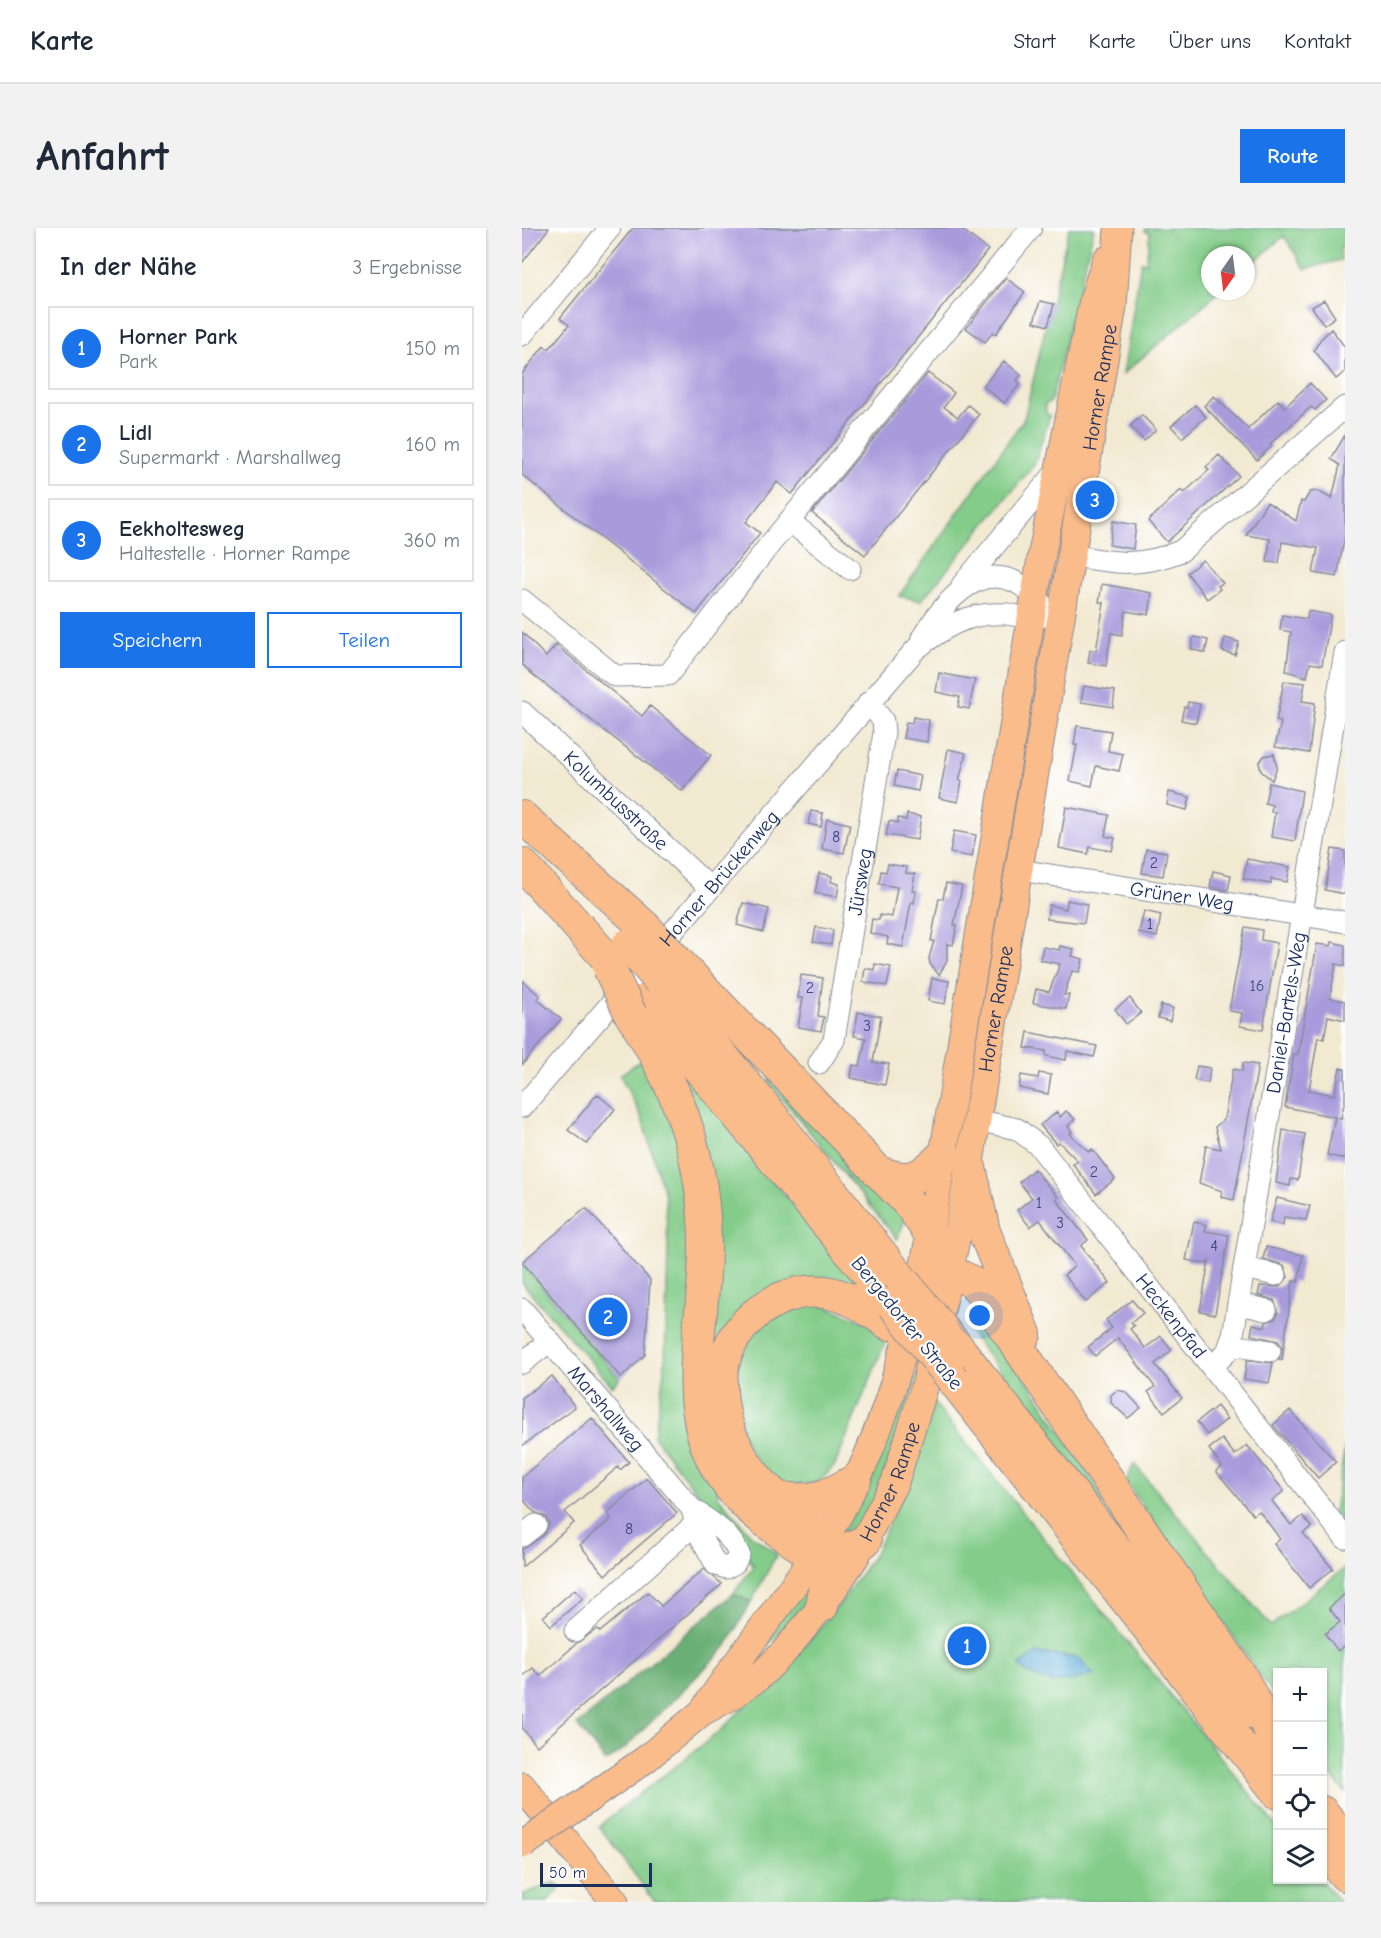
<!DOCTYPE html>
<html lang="de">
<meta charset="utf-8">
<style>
body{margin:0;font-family:"Comic Neue",sans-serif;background:#f2f2f3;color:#1f2937}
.controls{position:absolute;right:18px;bottom:18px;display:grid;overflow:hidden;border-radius:0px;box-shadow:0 2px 4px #0004}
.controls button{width:54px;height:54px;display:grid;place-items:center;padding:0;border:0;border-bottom:2px solid #e0e1e3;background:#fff;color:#1f2937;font:30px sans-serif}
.compass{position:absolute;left:679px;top:18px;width:54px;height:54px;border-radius:50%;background:#fff;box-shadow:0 2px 4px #0004;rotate:194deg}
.scale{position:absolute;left:18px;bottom:15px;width:112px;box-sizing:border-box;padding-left:6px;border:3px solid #1b2f5e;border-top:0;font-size:16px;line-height:21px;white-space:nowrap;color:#1b2f5e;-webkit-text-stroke:4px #fff;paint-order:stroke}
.you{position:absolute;left:458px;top:1088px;width:21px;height:21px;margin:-15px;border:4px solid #fff;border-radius:50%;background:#1a73e8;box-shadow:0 0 0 9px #1a73e833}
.badge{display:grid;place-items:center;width:39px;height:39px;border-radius:50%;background:#1a73e8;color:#fff;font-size:20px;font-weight:700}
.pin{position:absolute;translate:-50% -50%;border:3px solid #fff;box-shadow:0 2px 6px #0006}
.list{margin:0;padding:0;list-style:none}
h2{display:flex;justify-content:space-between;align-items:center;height:78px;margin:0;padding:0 24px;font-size:26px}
h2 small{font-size:20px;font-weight:400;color:#747a83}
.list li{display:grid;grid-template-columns:39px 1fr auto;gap:18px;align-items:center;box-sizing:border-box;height:84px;margin:0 12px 12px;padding:0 12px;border:2px solid #e0e1e3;border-radius:0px}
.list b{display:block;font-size:22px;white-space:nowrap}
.list p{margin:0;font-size:20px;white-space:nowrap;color:#747a83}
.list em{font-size:20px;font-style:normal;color:#747a83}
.actions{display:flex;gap:12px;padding:18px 24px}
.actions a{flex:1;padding:14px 0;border:2px solid #1a73e8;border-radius:0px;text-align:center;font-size:21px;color:#1a73e8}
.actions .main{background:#1a73e8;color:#fff}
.icon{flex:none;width:33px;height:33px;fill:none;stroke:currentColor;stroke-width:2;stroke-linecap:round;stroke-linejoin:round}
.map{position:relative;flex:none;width:823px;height:1674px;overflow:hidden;border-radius:0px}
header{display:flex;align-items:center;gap:36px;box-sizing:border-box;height:84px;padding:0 30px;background:#fff;border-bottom:2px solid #e0e1e3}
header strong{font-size:28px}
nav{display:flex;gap:33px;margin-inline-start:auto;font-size:21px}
.intro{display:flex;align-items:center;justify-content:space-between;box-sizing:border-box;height:144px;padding:0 36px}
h1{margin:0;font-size:42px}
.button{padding:15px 27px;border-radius:0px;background:#1a73e8;color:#fff;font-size:21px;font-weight:700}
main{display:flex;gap:36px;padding:0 36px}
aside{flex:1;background:#fff;border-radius:0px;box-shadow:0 2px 4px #0004}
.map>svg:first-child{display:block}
.green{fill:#83cc89;stroke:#4f7e74;stroke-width:1.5}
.forest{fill:#6ab075;stroke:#42706a;stroke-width:1.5}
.water{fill:#5aabd5;stroke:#3a6d9a;stroke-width:1.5}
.building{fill:#a89bdc}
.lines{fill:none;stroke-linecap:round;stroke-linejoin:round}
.minor-casing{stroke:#868c98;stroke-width:23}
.major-casing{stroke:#868c98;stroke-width:29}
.highway-casing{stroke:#868c98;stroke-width:34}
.minor{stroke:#fff;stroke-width:21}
.major{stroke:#fabc8b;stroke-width:27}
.highway{stroke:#fabc8b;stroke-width:32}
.major-bridge-casing{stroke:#868c98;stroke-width:29;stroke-linecap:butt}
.highway-bridge-casing{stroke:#868c98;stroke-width:34;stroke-linecap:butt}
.major-bridge{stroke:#fabc8b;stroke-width:27}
.highway-bridge{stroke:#fabc8b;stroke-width:32}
.labels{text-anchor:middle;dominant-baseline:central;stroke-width:4.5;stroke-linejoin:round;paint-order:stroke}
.number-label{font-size:16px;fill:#3e4a7e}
.street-label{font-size:20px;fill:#1b2f5e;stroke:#fff}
</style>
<header>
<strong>Karte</strong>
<nav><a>Start</a><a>Karte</a><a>Über uns</a><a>Kontakt</a></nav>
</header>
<div class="intro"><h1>Anfahrt</h1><a class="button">Route</a></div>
<main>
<aside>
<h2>In der Nähe<small>3 Ergebnisse</small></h2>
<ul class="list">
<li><span class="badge">1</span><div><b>Horner Park</b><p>Park</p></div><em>150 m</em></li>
<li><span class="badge">2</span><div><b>Lidl</b><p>Supermarkt · Marshallweg</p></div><em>160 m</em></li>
<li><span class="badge">3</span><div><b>Eekholtesweg</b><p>Haltestelle · Horner Rampe</p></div><em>360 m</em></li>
</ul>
<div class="actions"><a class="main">Speichern</a><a>Teilen</a></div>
</aside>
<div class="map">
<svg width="823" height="1674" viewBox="0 0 823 1674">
<rect width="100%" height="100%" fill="#fff"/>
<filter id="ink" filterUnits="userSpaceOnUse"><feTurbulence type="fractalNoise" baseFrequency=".0167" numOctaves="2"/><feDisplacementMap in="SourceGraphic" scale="12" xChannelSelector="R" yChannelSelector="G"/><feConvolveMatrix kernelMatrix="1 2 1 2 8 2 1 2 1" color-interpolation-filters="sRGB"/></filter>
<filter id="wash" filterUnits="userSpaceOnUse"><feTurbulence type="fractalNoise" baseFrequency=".008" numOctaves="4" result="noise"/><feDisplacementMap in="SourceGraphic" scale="24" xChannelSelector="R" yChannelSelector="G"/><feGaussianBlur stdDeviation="1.35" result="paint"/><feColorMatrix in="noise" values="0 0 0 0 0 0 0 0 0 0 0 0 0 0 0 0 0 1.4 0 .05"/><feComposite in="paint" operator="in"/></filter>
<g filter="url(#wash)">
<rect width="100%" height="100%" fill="#f2e9d1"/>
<path class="green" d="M547,0H572L529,174L523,176L524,185L528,188L512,237L399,373L377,368L502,191Z
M624,0H823V18L818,20L819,32L783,41L762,8L724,41V27H688V63H698L601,146L619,34H624L628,5L623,3Z
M119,832L160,918L196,1268L229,1307L255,1326L229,1374L211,1366L232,1338L132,1209L143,1136L146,1018L143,968L119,888L98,847Z
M159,841L344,1065L282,1055L192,1143L155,842Z
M253,849L384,990L375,1011L246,853Z
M0,1036L98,1151L90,1158L0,1055Z
M294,1074L346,1095L363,1115L313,1237L297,1254L256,1259L225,1220L207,1159L217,1123L239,1094Z
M461,1085L625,1334L444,1099Z
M383,1144L395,1151L353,1272L336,1303L314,1308Z
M412,1175L755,1599L756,1652H798L818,1674H133L77,1598L198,1503L274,1427L316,1378L353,1325L392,1242Z
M823,1218V1298L812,1284Z
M612,1236L749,1398L823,1340V1565L801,1537L800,1444H756L755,1472L604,1254Z
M292,1343V1364L273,1389L219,1444Z
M33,1654L38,1660L26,1674H0V1667Z"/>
<path class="forest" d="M211,1366L229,1374L204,1419L103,1520L84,1534L55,1497Z"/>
<path class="water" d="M515,1425L556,1430L572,1447C542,1455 522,1460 497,1438Z"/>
<g id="blocks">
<path class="building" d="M0,0H27L0,35Z
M111,0H438L466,22L270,266L255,254L224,294L238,305L174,386L0,247V146L22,118L27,121L47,97L38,90Z
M484,50L503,64L474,106L471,104L463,114L444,100Z
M802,72L813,89L802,97L790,79Z
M518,73L532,76L526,98L512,94Z
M809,101L823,119V144L814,151L792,122L798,112Z
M482,133L499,147L495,152L499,155L482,175L461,158Z
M406,145L432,165L422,179L436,189L446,177L457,186L343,327L290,285Z
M788,155L804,172L793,182L789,179L748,216L750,218L735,232L682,178L692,168L726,201L756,172L763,179Z
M673,177L684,189L660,210L649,198Z
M620,187L634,202L622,213L608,198Z
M823,207V307L815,349L791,345L796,320L760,314L757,335L745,334L748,311L724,307L745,274L774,293L779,273L782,274L788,264L796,263L810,271L818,237L809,231Z
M697,227L717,248L645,314L626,293L659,262L662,265L687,242L684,239Z
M591,293L614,297L611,321L587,317Z
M681,332L701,355L696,358L698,361L685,371L665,345Z
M580,356L630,365L627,387L604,383L600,407L589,405L584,438L566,435L568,422L574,423L582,375L577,374Z
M786,383L809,387L800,437L788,435L785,449L764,443L769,404L758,402L760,387L785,391Z
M0,404L24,429L34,417L120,488L128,478L189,527L160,563L10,446L0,436Z
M672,409L686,412L683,425L669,421Z
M703,410L717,414L713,427L700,423Z
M417,445L453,452L447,481L436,479L438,469L414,464Z
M762,453L783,455L780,473L793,475L787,525L753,519L759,494L754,493Z
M562,458L593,463L591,479L559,474Z
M666,474L678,476L674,495L659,492L662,479H665Z
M391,489L407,492L405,514L381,510L384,494L390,495Z
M555,498L589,503L586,523L601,526L597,543L574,538L570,558L548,553L555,517H552Z
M426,521L444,525L437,553H440L436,574L417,570Z
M752,526L755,539L750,552L739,543L737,535L742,528Z
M375,543L399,548L396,563L372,558Z
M747,555L780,563L773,613L749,609L753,584H749L750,577L743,575Z
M647,564L668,569L665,582L645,577Z
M544,579L587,587L583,608L593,610L590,623L568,619L566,626L537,620Z
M289,583L301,585L299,599L286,596Z
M385,586L399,589L395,612L364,607L367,593L376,595V590L384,592Z
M305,591L328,596L322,625L300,621Z
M432,603L454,607L450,629L428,625Z
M624,621L645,624L641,648L620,645Z
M810,621L823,623V666L803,662Z
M725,631L768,639L765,654L749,651V656L721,651Z
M366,636L385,639L384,645L393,646L390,662L394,663L392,675L389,674L381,719L365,716L366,709L348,705L350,691L357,692L358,687L370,689L375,659L357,656L359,643L364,644Z
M691,643L709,647L706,662L688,659Z
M297,645L310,648L309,654L317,656L315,669L293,665Z
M424,655L440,658L432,697H435L431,717L425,716V733L417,747L408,736L407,730L412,713H409L417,670L421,671Z
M545,672L565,676L562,695L525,691L527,677L544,681Z
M221,675L247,681L241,704L215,697Z
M622,683L639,687L635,709L617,705Z
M294,699L311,702L309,717L291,714Z
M723,699L740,702L739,712L755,715L741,802L718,798L720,785L707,783Z
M810,714L823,717V738L814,736L808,770L823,773V792L806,788L802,811L796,809L787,862L812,867L818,840L823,841V872L819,890L815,889L823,891V931L805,927L813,889L763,879L772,826H776L795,716L809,718Z
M538,718L552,721L550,728L561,731L558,744L550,743L542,767H547L544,781L511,775L514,761L527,764L538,736L518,732L521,719L537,722Z
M353,736L369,739L365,758L341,754L343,740L352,742Z
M279,747L301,750L296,788L302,789L299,803L276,799L281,770H276Z
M410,750L427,753L423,776L406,773Z
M0,752L18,768L15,771L39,791L0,837Z
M608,770L619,785L604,796L593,781Z
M639,777L651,780L648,793L636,790Z
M336,784L359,788L351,834L367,836L363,857L329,850L331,837L338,838L344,810L332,808Z
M506,804L575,818L572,829L545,823L544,832L524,828V823L503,820Z
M721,835L736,837L712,972L699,969L700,963L677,955L684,918L699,921L693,899L702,891L711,841L720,843Z
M675,838L688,840L686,855L672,852Z
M517,845L529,847L526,866L497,860L499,847L516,850Z
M75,866L93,881L65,916L46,902Z
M544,883L553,891L546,898L550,904L548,906L567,924L570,921L593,951L574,966L551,936L556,933L537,914L534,916L518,897L535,884L538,889Z
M761,902L783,906L776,952L769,951L768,958L754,955Z
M512,941L536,969L534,971L566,1012L559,1018L588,1055L564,1074L542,1047L553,1038L518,992L508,999L495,982L510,970L497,954Z
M755,970L788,978L784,992L762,989L761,997L748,994Z
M64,980L128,1052L123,1127L99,1150L0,1034Z
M672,994L685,997L683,1003L707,1007L693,1086L678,1083L687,1033L684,1036L664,1032Z
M744,1019L781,1027L776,1054L771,1053L760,1132H757L760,1119L756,1113L729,1107L731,1096L743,1099L744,1094L753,1091L756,1085L752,1072L736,1067L738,1058L757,1059L766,1049L762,1037L741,1031Z
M610,1072L621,1085L609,1095L612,1098L608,1101L623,1120L639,1108L650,1122L633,1136L660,1170L642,1184L626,1164L633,1159L596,1110L573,1128L566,1119L590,1100L584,1092Z
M725,1132L751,1135L747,1155L722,1151Z
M30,1148L53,1179L0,1218V1170Z
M595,1162L604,1164L619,1180L606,1190L589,1175V1167Z
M695,1178L705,1191L685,1207L675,1194Z
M768,1182L814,1234L796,1250L751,1197Z
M70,1190L107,1234L98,1242L96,1239L43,1284L52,1295L0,1339V1322L22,1307L27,1296L24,1289L12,1284L0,1270V1249Z
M700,1211L713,1227L725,1217L762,1263L750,1273L769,1297L781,1288L790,1299L781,1305L811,1341L787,1360L752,1316L758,1311L750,1300L737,1283L731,1287L694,1243L700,1239L687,1221Z
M125,1250L155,1285L83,1347L58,1317L89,1291L85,1285Z
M182,1341L200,1356L15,1518L0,1500V1449L11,1440L18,1448L55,1415L75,1401L78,1404L126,1364L139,1378Z
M53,1361L61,1370L29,1398L21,1389Z
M823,1366V1417L816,1423L803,1406L818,1394L807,1380Z"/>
</g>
</g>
<g filter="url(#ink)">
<use href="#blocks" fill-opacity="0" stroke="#868c98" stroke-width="1.5"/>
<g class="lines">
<defs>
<g id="minor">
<path d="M0,107L88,0"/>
<path d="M267,293L328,341"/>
<path d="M548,327C591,335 617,340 659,323L823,179"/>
<path d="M440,357L535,243"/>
<path d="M0,372L93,448L146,447L249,315L509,0"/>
<path d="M400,410C429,362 474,318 521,378"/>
<path id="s1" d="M0,484L188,660"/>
<path id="s2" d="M497,642L823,694"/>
<path id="s3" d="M297,835L312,812L362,505L361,493L347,474"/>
<path id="s4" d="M0,879L394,421C422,399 447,383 485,386C498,388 509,392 522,388"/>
<path id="s5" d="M455,892L495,901L517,918L823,1310"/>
<path d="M722,1040L754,1047"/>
<path d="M716,1075L744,1082"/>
<path id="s6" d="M0,1081L170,1281C189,1294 207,1304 217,1326L213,1335L204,1340L194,1337L176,1304L170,1281"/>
<path d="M708,1117L748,1123"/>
<path d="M0,1135L28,1113"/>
<path id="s7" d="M690,1139L705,1124L711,1107L823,424"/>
<path d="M0,1308L14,1297"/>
<path d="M53,1403L174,1295"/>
</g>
<g id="major">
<path d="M183,1480C226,1416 276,1357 315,1290C364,1203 389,1104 408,1006L519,330L571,72L584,32"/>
<path d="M0,1558L93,1674"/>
<path id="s8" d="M68,1570L124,1531L180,1484L210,1468L237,1449L261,1425L300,1378L334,1328L373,1254L404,1154L438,993L591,78L596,0"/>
</g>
<path id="highway" d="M0,589L122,698
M0,636L90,736
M155,733L389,978L408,1006L427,1046
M138,753L247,884L376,1047
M121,773L371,1076
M109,787C157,859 183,931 183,1018C184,1093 154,1182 201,1250C223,1283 259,1305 291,1327L326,1321L343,1313
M448,940L462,1003L503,1106
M356,944C390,956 398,950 422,926
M398,1059C411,1039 442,1044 456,1060L719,1448L756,1519
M438,1122L722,1485
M431,1152L756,1565
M255,1270C290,1274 303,1270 333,1252
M300,1378L305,1348L304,1306C271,1282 235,1260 216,1222C205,1201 198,1176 199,1152C201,1101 252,1058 302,1064C327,1067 347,1082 367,1096
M800,1584L823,1611
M800,1620L823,1647"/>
</defs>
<use href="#minor" class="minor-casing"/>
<use href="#major" class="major-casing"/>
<use href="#highway" class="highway-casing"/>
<use href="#minor" class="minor"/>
<use href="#major" class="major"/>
<use href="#highway" class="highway"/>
<defs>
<path id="major-bridge" d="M2,1616L68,1570"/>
<path id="highway-bridge" d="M122,698L155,733
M106,717L138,753
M87,740L109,787
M376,1047L438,1122
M371,1076L431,1152"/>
</defs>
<use href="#major-bridge" class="major-bridge-casing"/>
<use href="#highway-bridge" class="highway-bridge-casing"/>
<use href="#major-bridge" class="major-bridge"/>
<use href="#highway-bridge" class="highway-bridge"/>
</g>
</g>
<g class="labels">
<g class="number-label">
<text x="314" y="609">8</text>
<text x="632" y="635">2</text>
<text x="628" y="696">1</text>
<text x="735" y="758">16</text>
<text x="288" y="760">2</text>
<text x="345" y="798">3</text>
<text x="572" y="944">2</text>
<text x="517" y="975">1</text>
<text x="538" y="995">3</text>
<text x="692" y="1018">4</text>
<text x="107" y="1301">8</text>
</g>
<g class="street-label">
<text stroke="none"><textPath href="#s8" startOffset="1562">Horner Rampe</textPath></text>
<text stroke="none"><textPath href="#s1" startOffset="129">Kolumbusstraße</textPath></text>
<text stroke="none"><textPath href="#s4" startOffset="302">Horner Brückenweg</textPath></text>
<text stroke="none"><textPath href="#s3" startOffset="188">Jürsweg</textPath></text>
<text stroke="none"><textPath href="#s2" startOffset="165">Grüner Weg</textPath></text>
<text stroke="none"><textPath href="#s8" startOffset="932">Horner Rampe</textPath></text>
<text stroke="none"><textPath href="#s7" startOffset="366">Daniel-Bartels-Weg</textPath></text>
<text stroke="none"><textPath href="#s5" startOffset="284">Heckenpfad</textPath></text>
<text transform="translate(385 1095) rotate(51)">Bergedorfer Straße</text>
<text stroke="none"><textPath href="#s6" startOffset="130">Marshallweg</textPath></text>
<text stroke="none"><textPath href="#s8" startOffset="446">Horner Rampe</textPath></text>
</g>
</g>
</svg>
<div class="controls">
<button>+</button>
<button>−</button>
<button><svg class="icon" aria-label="locate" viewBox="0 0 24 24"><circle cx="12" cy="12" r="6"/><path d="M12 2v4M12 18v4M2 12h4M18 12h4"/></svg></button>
<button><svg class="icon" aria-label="layers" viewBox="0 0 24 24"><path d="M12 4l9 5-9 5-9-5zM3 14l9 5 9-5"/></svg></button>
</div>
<svg class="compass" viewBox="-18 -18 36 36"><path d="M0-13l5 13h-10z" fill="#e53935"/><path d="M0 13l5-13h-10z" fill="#747a83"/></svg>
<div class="scale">50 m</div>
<div class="you"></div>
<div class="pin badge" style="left:445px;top:1418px">1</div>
<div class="pin badge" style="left:86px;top:1089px">2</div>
<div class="pin badge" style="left:573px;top:272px">3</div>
</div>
</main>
